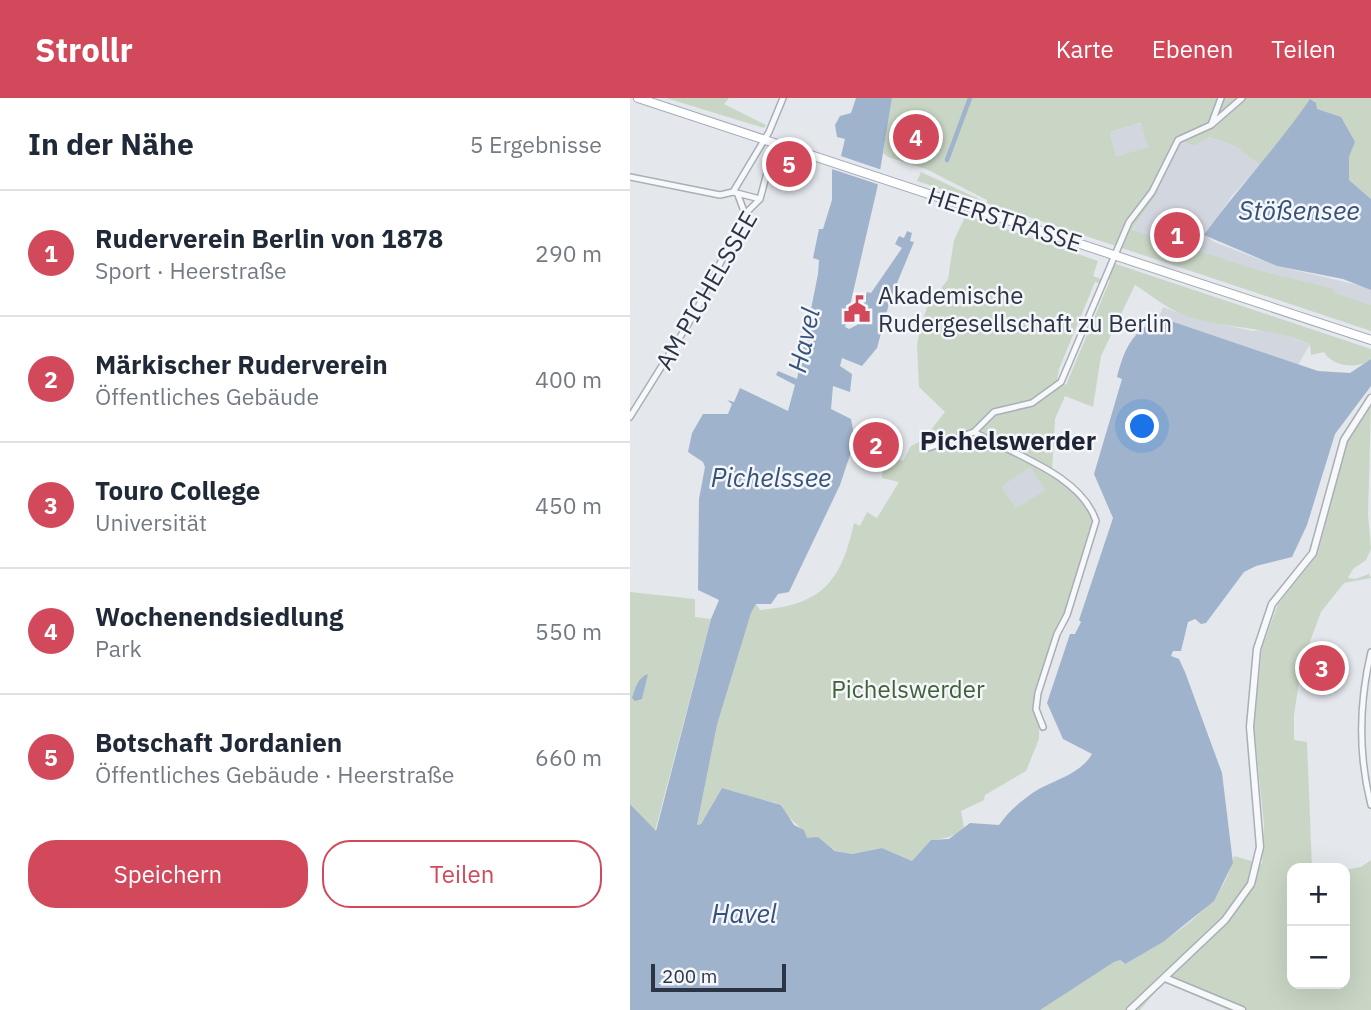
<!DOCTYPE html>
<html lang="de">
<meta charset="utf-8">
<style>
body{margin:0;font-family:"IBM Plex Sans",sans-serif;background:#f6f6f7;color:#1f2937}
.controls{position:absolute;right:21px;bottom:21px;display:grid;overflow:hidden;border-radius:14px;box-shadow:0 7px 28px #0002}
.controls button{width:63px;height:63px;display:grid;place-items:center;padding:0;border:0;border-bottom:2px solid #e0e1e3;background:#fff;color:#1f2937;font:35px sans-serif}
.scale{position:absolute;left:21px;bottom:18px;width:135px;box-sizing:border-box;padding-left:7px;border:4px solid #2b3445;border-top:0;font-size:19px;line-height:24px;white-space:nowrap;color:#2b3445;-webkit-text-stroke:5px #f4f6f9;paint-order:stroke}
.you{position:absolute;left:513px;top:329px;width:24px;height:24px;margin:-18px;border:5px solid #fff;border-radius:50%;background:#1a73e8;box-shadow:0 0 0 10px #1a73e833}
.badge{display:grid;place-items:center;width:46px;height:46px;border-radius:50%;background:#d1495b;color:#fff;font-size:23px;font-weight:700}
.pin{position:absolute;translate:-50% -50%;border:4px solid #fff;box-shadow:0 2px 7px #0006}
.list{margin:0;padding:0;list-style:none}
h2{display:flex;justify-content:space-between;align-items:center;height:91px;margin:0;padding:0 28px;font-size:30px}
h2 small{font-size:23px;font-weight:400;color:#747a83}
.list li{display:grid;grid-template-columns:46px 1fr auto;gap:21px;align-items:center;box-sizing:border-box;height:126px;padding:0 28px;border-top:2px solid #e0e1e3}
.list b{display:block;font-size:26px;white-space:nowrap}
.list p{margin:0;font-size:23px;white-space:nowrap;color:#747a83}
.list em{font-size:23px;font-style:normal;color:#747a83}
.actions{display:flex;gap:14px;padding:21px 28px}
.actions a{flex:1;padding:16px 0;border:2px solid #d1495b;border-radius:28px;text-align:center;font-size:24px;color:#d1495b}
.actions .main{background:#d1495b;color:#fff}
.map{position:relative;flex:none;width:741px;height:912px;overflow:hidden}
header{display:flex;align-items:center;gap:42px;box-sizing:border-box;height:98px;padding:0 35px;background:#d1495b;color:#fff}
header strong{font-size:33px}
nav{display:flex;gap:38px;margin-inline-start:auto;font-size:24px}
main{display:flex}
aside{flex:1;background:#fff}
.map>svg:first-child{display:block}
.built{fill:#d2d6de}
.green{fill:#c9d6c5;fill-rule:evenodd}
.water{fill:#9fb4cc}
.pier{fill:#e4e7ec}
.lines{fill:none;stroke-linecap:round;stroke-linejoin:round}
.canal{stroke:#9fb4cc;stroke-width:4.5}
.minor-casing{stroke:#a9aeb7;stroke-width:8}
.tertiary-casing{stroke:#a9aeb7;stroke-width:9}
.primary-casing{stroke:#a3abb8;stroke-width:10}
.minor{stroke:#f7f8fa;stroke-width:5}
.tertiary{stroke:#f7f8fa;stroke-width:6}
.primary{stroke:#fff;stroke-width:8}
.labels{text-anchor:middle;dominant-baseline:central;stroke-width:5;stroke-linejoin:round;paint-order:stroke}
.street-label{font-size:24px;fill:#2b3445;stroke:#f4f6f9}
.poi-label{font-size:24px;fill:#2b3445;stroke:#f4f6f9;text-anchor:start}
.park-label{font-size:24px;fill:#3f6138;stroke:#f4f6f9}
.water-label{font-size:26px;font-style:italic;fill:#34527a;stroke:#f4f6f9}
.neighbourhood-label{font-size:26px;font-weight:bold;fill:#1d2536;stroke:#f4f6f9}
</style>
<header>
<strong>Strollr</strong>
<nav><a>Karte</a><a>Ebenen</a><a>Teilen</a></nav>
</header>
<main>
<aside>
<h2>In der Nähe<small>5 Ergebnisse</small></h2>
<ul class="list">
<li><span class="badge">1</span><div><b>Ruderverein Berlin von 1878</b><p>Sport · Heerstraße</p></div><em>290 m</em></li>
<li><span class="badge">2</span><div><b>Märkischer Ruderverein</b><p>Öffentliches Gebäude</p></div><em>400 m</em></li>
<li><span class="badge">3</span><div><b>Touro College</b><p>Universität</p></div><em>450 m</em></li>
<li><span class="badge">4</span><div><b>Wochenendsiedlung</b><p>Park</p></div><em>550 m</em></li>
<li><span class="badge">5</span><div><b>Botschaft Jordanien</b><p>Öffentliches Gebäude · Heerstraße</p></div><em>660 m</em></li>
</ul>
<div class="actions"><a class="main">Speichern</a><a>Teilen</a></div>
</aside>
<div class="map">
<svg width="741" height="912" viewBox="0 0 741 912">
<rect width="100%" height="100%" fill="#e4e7ec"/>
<path class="built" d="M512,25L518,49L486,58L480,34Z
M579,39L605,48L630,67L602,98L575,137L584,144L647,168L732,188L741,192V207L703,195L704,191L628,172L502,133L527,95L522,94L551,41L565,48Z
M533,209L565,221L623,233L640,231L680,246L668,267L529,219Z
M400,369L415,392L389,409L385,408L373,391L374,387Z"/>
<path class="green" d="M36,0H99L94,6L136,27L134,30Z
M262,0H741V101L719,82V59L725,44L650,45L630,67L605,48L579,39L565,48L551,42L522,94H528L502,132L628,172L705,191L704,195L741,207V233L357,105V102L296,71L258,59L253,55ZM511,25L518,49L486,58L480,34Z
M291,74L349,101L351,104L287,83Z
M336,117L468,163L463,178L471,181L469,185L465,184L429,271L427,282L436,287L480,182L477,180L483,165L741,251V261C731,271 703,270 694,254L681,257L680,246C642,229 604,231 565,221C542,215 526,200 505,187L471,258L463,309L435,298L425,321L422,373C446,385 455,402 468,425L438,524L429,536L410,594L409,641L396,673L355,697L354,702L331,713L334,729C324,740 315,740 301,742L282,763L252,750L222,756L206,753L189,740H176C172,726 156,722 152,707L92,690L71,726L67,727L87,627L121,515L126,506L130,512C192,507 211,484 224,425L230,428L237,414L247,420L269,384L252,380L255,343L266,346L263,359L273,363L281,348L293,342L315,314L289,289L287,247L290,230L297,210L318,181L324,142ZM400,369L415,392L388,409L385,408L373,391L374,387Z
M741,308L738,417L741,451L736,462L723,471L718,480L725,481L739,476L741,480L714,485L691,514L672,565L664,617V642L677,644L682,770H662V886H715V772L731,769L741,762V912H598L534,884L510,912H407L484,864L490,862L493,866C538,841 593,812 604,758L632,766L634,727L624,628L632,550L648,506L688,455L716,346Z
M0,494L65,501V519L81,521L25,733L0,706Z"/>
<path class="water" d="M226,0H262L247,91L215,229L219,231L227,227L237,194L241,195L272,150L265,146L269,138L274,140L277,133L282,135L280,143L284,144L260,202L247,250L232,268L212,260L210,268L222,276L220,294L203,288L201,311L221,321L225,342L210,387L159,494L148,496L141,506H126L121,515L87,627L67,727L71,726L92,690L151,707L164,727L174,732L177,740L188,739L205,753L222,756L252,750L282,763L301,742L319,741L340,725L369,727C378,714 391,703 404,694C423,682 450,677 462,656L433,641L417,605L440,536H445L451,524L449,522L483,420L464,376L492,281L487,279C495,249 501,236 529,219L688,273L720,275L741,261V288L705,336L677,427L662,459L626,468L614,474L576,525L571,526L565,521L558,524L551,553H543L541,558L549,561L555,574L592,675L603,765L584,803L533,844L495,866L490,862L484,864L410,912H0V706L26,733L81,521L89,502L68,492L69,401L75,369L73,364L58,354L62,335L73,316H98L102,306L97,302L104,304L110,290L158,313L165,287L146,277L148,273L167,281L188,176L189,162L183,160L189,131H193L202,102V72L211,58L215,41L207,39L205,27L210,18L221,15Z
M680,1L686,5L687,11L711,19L725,44L719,59V82L741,101V192L713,181L647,168L574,137C608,90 647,49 680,1Z
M18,576L12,601L5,603L2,600C5,591 8,579 18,576Z"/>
<path class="pier" d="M208,57L252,72L250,87L199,70Z"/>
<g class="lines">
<path class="canal" d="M317,62L340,0"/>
<defs>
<path id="minor" d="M581,27L591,0
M0,79L90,97L103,94L130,101
M103,94L139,34L153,0
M108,97L115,116
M0,319L65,215L115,116L130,101L145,45
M344,334C384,357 451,377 466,423L437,517L427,536L408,595L406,611L413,629
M298,350L344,334L364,314L402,305L431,284L499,124L522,94L548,42L581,27L612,0
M741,554C729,605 728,656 741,707"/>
<path id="tertiary" d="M535,880L612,912
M500,912L595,822L621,786L630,749L620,629L627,551L642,506L683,455L714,342L741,300"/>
<path id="primary" d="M8,0L741,242"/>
</defs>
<use href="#minor" class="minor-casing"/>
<use href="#tertiary" class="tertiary-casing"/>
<use href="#primary" class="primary-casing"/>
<use href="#minor" class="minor"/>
<use href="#tertiary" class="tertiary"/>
<use href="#primary" class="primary"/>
</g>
<defs>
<symbol id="civic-bare" viewBox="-9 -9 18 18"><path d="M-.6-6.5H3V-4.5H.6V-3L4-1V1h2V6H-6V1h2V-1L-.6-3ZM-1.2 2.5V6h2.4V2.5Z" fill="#d1495b" stroke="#f4f6f9" stroke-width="2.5" paint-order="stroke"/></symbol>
</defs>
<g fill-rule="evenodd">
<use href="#civic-bare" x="208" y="192" width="38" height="38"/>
</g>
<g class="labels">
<g class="street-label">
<text transform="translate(375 121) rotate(18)">HEERSTRASSE</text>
<text transform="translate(76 192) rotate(-60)">AM PICHELSSEE</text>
</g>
<g class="poi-label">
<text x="248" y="197">Akademische<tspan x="248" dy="28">Rudergesellschaft zu Berlin</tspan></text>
</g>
<g class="park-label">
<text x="278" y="591">Pichelswerder</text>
</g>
<g class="water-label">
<text x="669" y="112">Stößensee</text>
<text transform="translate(173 242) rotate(-77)">Havel</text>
<text x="141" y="379">Pichelssee</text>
<text x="114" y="815">Havel</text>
</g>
<g class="neighbourhood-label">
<text x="378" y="342">Pichelswerder</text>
</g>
</g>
</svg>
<div class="controls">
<button>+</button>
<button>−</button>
</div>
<div class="scale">200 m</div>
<div class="you"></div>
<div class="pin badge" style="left:547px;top:137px">1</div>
<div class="pin badge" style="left:246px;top:347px">2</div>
<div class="pin badge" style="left:692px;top:570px">3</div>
<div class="pin badge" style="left:286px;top:39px">4</div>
<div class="pin badge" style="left:159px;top:66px">5</div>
</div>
</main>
